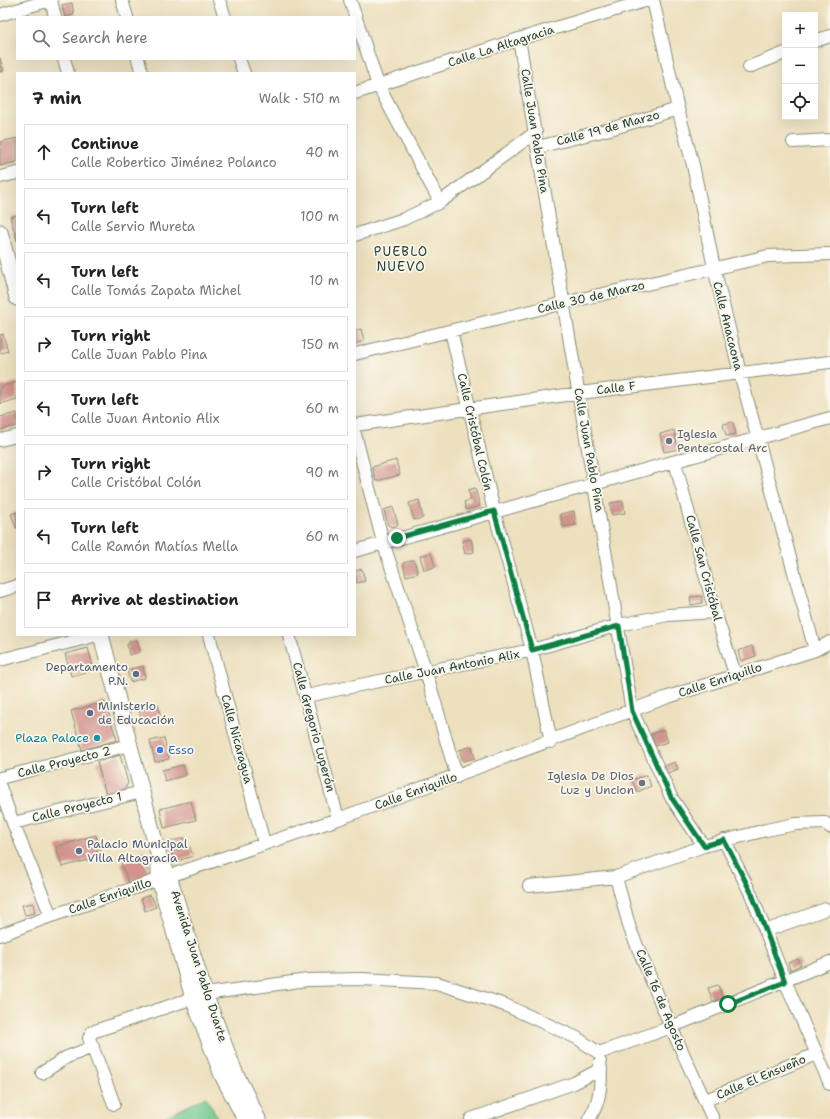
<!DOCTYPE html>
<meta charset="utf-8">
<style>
body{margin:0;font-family:"Shantell Sans",sans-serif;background:#f6f6f6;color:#222}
.controls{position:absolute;right:12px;top:12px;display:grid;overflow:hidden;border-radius:0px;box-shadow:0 4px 16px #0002}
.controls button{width:36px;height:36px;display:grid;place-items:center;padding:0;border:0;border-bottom:1px solid #e0e0e0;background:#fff;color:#222;font:20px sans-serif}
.stop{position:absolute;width:12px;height:12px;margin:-9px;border:3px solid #0b8043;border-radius:50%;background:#fff}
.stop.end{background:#0b8043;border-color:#fff;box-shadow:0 1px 4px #0008}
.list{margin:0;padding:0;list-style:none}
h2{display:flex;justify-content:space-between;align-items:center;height:52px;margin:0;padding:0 16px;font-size:17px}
h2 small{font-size:13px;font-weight:400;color:#767676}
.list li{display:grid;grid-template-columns:26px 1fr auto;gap:12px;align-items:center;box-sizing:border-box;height:56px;margin:0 8px 8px;padding:0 8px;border:1px solid #e0e0e0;border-radius:0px}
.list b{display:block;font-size:15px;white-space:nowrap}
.list p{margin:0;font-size:13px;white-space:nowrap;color:#767676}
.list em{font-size:13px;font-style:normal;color:#767676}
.icon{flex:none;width:22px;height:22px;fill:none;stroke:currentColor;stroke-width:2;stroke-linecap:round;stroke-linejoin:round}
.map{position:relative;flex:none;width:830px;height:1119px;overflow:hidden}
.search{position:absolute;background:#fff;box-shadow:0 4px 16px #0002;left:16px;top:16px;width:340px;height:44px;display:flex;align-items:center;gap:10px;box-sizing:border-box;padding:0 14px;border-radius:0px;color:#767676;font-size:15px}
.panel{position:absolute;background:#fff;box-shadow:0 4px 16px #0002;left:16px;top:72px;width:340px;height:564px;border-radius:0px}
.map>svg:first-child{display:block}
.green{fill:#72c98e;stroke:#488361}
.building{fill:#d2938d}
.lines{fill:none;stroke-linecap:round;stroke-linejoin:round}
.minor-casing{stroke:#868e79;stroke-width:14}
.major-casing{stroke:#868e79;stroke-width:17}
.minor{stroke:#fff;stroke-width:12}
.major{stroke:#fff;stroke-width:15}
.route{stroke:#0b8043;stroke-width:5}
.worship-dot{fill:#6b7280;stroke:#fbf7ec;stroke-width:1.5}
.service-dot{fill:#5c6f8a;stroke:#fbf7ec;stroke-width:1.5}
.culture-dot{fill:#0f9aa8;stroke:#fbf7ec;stroke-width:1.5}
.shop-dot{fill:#3f7fe0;stroke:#fbf7ec;stroke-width:1.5}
.labels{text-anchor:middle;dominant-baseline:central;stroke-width:3.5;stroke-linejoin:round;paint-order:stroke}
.street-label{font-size:12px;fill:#1f3d34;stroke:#fbf7ec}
.worship-label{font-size:12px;fill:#5b616d;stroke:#fbf7ec;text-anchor:start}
.service-label{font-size:12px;fill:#4e5e75;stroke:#fbf7ec;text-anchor:start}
.culture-label{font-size:12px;fill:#0d838f;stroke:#fbf7ec;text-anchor:end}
.shop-label{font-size:12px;fill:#366cbe;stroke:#fbf7ec;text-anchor:start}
.neighbourhood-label{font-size:13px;letter-spacing:1px;fill:#1f3d34;stroke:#fbf7ec}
</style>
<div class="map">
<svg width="830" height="1119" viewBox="0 0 830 1119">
<rect width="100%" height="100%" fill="#fbf7ec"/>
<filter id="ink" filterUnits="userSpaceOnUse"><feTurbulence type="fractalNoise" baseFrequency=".025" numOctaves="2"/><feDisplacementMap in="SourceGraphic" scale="8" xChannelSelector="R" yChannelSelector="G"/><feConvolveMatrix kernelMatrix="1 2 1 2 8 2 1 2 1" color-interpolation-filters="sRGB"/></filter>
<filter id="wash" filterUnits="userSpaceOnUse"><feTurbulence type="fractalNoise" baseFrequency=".012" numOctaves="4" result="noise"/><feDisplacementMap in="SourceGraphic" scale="16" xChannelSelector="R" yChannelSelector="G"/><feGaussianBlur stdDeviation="0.9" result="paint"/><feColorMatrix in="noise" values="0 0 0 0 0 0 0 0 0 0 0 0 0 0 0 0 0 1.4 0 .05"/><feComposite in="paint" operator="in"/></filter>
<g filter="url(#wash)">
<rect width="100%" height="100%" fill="#ede0be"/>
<path class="green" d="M206,1097L218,1119H161Z"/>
<g id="blocks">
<path class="building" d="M72,3L74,15L65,17L62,5Z
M0,58L4,71L0,72Z
M17,138V162L0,166V142Z
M17,215V241L10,217Z
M361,329L364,341L355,344V331Z
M3,334L8,351L0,353V335Z
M17,382V399L0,404V387Z
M17,413V426L0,430V417Z
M733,422L736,434L726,436L723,424Z
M674,430L678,449L664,452L660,434Z
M396,460L400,475L376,481L372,467Z
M475,488L480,506L466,510L464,502L471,500L468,490Z
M419,500L423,518L414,520L409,503Z
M623,501L625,513L612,515L610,503Z
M393,507L398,525L392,527L388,525L384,510Z
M574,511L576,525L563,527L560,514Z
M17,512V528H16L11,514Z
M471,539L474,552L465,554L462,541Z
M431,553L435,567L424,570L420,556Z
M414,560L418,573L406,576L403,563Z
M362,569L365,581L357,583L355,571Z
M702,596V603L691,605L690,597Z
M137,640L140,652L129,655L127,645L129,642Z
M752,646L756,656L741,661L738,651Z
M88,648L94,670L71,676L65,654Z
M143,666L145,678L130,682L127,670Z
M105,702L117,740L82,750L71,711Z
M158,705L161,718L142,723L139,710Z
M664,730L668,742L655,746L651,734Z
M164,738L169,759L155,762L150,741Z
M472,746L475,758L463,761L459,750Z
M120,755L128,783L124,790L106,795L97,762Z
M675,762L678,769L665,774L662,767Z
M183,765L186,775L165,781L162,770Z
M647,775L651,786L637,792L632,780Z
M191,801L196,820L164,828L160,809Z
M96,835L102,856L62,867L56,847Z
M184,838L186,845L170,849L168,842Z
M190,847L193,856L174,862L171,852Z
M142,855L150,877L129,884L121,863Z
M150,895L152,897L156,907L145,911L141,898Z
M33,903L35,913L25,915L22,905Z
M798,959L801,965L790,970L788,963Z
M718,985L723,998L713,1002L708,988Z"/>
</g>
</g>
<g filter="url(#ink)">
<use href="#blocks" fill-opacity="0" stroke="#868e79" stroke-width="1"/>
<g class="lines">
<defs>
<path id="minor" d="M51,0L55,17
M122,0L127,17
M219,0L225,17
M350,0L378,85L440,202
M653,0L678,109L693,165L714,268L740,373L815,650
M0,15L50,0
M519,39L632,711L671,797L704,846
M815,41L830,36
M64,59L68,73
M138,59L142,73
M239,59L244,73
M749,67L785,53
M355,93L519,39L648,0
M793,142L830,140
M538,147L610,129L678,109
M0,177L17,173
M355,235L404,219L440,202L536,132
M451,331L494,511L532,650L551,742
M355,354L564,303L768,256L830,254
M355,425L580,393L830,362
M355,434L383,542L426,672L457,777
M0,440L17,436
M675,462L715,612L735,674
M355,551L830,418
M0,591L17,586
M209,635L264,843
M289,635L338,819
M0,660L98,635
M306,696L532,650L619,625L668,615L715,612
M0,778L129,745
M0,787L13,823L51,916
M13,823L142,792
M724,840L751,894L785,981L830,1084
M616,877L630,929L671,1027L713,1119
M529,886L616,877L704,846L766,830L796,824L825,823L830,827
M765,931L826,909
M0,935L51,916L338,819L665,698L815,650L830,642
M599,1053L671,1027L830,962
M42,1073L67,1057L93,1047
M706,1100L816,1054
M114,1104L89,1038L92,1032L205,994L307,980L361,979L437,983L505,1005L577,1038L599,1053
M471,1119L574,1083L601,1069
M589,1119C601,1102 602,1082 600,1062"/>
<path id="major" d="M0,232L17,298
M101,635L159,857V879L193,998L222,1075L245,1119
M160,860L169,876L205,994L234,1070L258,1119"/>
</defs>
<use href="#minor" class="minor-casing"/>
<use href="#major" class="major-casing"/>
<use href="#minor" class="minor"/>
<use href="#major" class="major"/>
</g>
</g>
<g class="lines" filter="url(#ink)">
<path class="route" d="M397,538L494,511L532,650L619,626L632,711L671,797L704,846L724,840L752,894L785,982L728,1004"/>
</g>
<g class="worship-dot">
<circle cx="669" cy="441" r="4"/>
<circle cx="642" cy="783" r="4"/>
</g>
<g class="service-dot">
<circle cx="136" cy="674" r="4"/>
<circle cx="90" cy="713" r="4"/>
<circle cx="79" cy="851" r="4"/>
</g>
<circle class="culture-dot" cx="97" cy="738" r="4"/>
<circle class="shop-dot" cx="160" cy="750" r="4"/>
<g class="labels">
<g class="street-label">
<text transform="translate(501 46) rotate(-18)">Calle La Altagracia</text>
<text transform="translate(608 128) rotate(-15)">Calle 19 de Marzo</text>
<text transform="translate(535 131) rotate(81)">Calle Juan Pablo Pina</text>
<text transform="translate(591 297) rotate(-13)">Calle 30 de Marzo</text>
<text transform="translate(728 326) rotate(76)">Calle Anacaona</text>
<text transform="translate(616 388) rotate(-7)">Calle F</text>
<text transform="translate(475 432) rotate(77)">Calle Cristóbal Colón</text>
<text transform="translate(589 450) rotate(80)">Calle Juan Pablo Pina</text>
<text transform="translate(704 568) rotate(75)">Calle San Cristóbal</text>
<text transform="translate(452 667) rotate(-11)">Calle Juan Antonio Alix</text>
<text transform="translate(720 680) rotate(-18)">Calle Enriquillo</text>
<text transform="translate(314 727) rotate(75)">Calle Gregorio Luperón</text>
<text transform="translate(237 739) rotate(75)">Calle Nicaragua</text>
<text transform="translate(64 762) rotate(-14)">Calle Proyecto 2</text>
<text transform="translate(416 791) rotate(-20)">Calle Enriquillo</text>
<text transform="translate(77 807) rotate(-14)">Calle Proyecto 1</text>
<text transform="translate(110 896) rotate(-19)">Calle Enriquillo</text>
<text transform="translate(199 966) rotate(72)">Avenida Juan Pablo Duarte</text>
<text transform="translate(661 1000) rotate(67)">Calle 16 de Agosto</text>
<text transform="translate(761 1077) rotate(-23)">Calle El Ensueño</text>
</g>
<g class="worship-label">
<text x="677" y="434">Iglesia<tspan x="677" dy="14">Pentecostal Arc</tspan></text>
<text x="634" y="776" text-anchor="end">Iglesia De Dios<tspan x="634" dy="14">Luz y Uncion</tspan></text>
</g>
<g class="service-label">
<text x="128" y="667" text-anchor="end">Departamento<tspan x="128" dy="14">P.N.</tspan></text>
<text x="98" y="706">Ministerio<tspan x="98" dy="14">de Educación</tspan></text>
<text x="87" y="844">Palacio Municipal<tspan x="87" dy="14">Villa Altagracia</tspan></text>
</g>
<g class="culture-label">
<text x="89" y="738">Plaza Palace</text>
</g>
<g class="shop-label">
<text x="168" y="750">Esso</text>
</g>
<g class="neighbourhood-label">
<text x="401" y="251">PUEBLO<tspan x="401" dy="15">NUEVO</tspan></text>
</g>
</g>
</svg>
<div class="controls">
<button>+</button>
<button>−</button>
<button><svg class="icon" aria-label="locate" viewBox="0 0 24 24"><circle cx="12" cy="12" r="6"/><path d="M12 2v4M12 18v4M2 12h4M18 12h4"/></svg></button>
</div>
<div class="stop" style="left:728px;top:1004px"></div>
<div class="stop end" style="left:397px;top:538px"></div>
<div class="search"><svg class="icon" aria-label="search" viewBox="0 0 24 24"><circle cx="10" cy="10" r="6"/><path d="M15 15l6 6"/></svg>Search here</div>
<section class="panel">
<h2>7 min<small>Walk · 510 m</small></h2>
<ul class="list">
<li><svg class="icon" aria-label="ahead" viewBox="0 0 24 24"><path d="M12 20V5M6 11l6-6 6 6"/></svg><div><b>Continue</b><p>Calle Robertico Jiménez Polanco</p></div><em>40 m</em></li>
<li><svg class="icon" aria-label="left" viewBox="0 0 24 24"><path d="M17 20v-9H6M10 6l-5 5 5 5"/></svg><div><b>Turn left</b><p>Calle Servio Mureta</p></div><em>100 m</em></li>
<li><svg class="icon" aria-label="left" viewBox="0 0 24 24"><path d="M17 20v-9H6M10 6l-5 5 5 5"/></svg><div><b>Turn left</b><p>Calle Tomás Zapata Michel</p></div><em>10 m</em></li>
<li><svg class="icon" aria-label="right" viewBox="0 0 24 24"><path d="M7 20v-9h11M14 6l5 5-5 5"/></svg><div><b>Turn right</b><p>Calle Juan Pablo Pina</p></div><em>150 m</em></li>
<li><svg class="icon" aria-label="left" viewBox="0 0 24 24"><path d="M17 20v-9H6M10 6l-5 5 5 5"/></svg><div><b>Turn left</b><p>Calle Juan Antonio Alix</p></div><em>60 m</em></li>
<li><svg class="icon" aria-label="right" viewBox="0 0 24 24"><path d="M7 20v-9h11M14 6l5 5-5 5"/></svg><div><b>Turn right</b><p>Calle Cristóbal Colón</p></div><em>90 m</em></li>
<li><svg class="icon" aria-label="left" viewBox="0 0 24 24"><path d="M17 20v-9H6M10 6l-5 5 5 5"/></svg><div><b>Turn left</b><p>Calle Ramón Matías Mella</p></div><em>60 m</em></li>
<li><svg class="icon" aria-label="arrive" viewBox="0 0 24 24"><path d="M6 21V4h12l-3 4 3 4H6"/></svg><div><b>Arrive at destination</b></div></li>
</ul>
</section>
</div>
